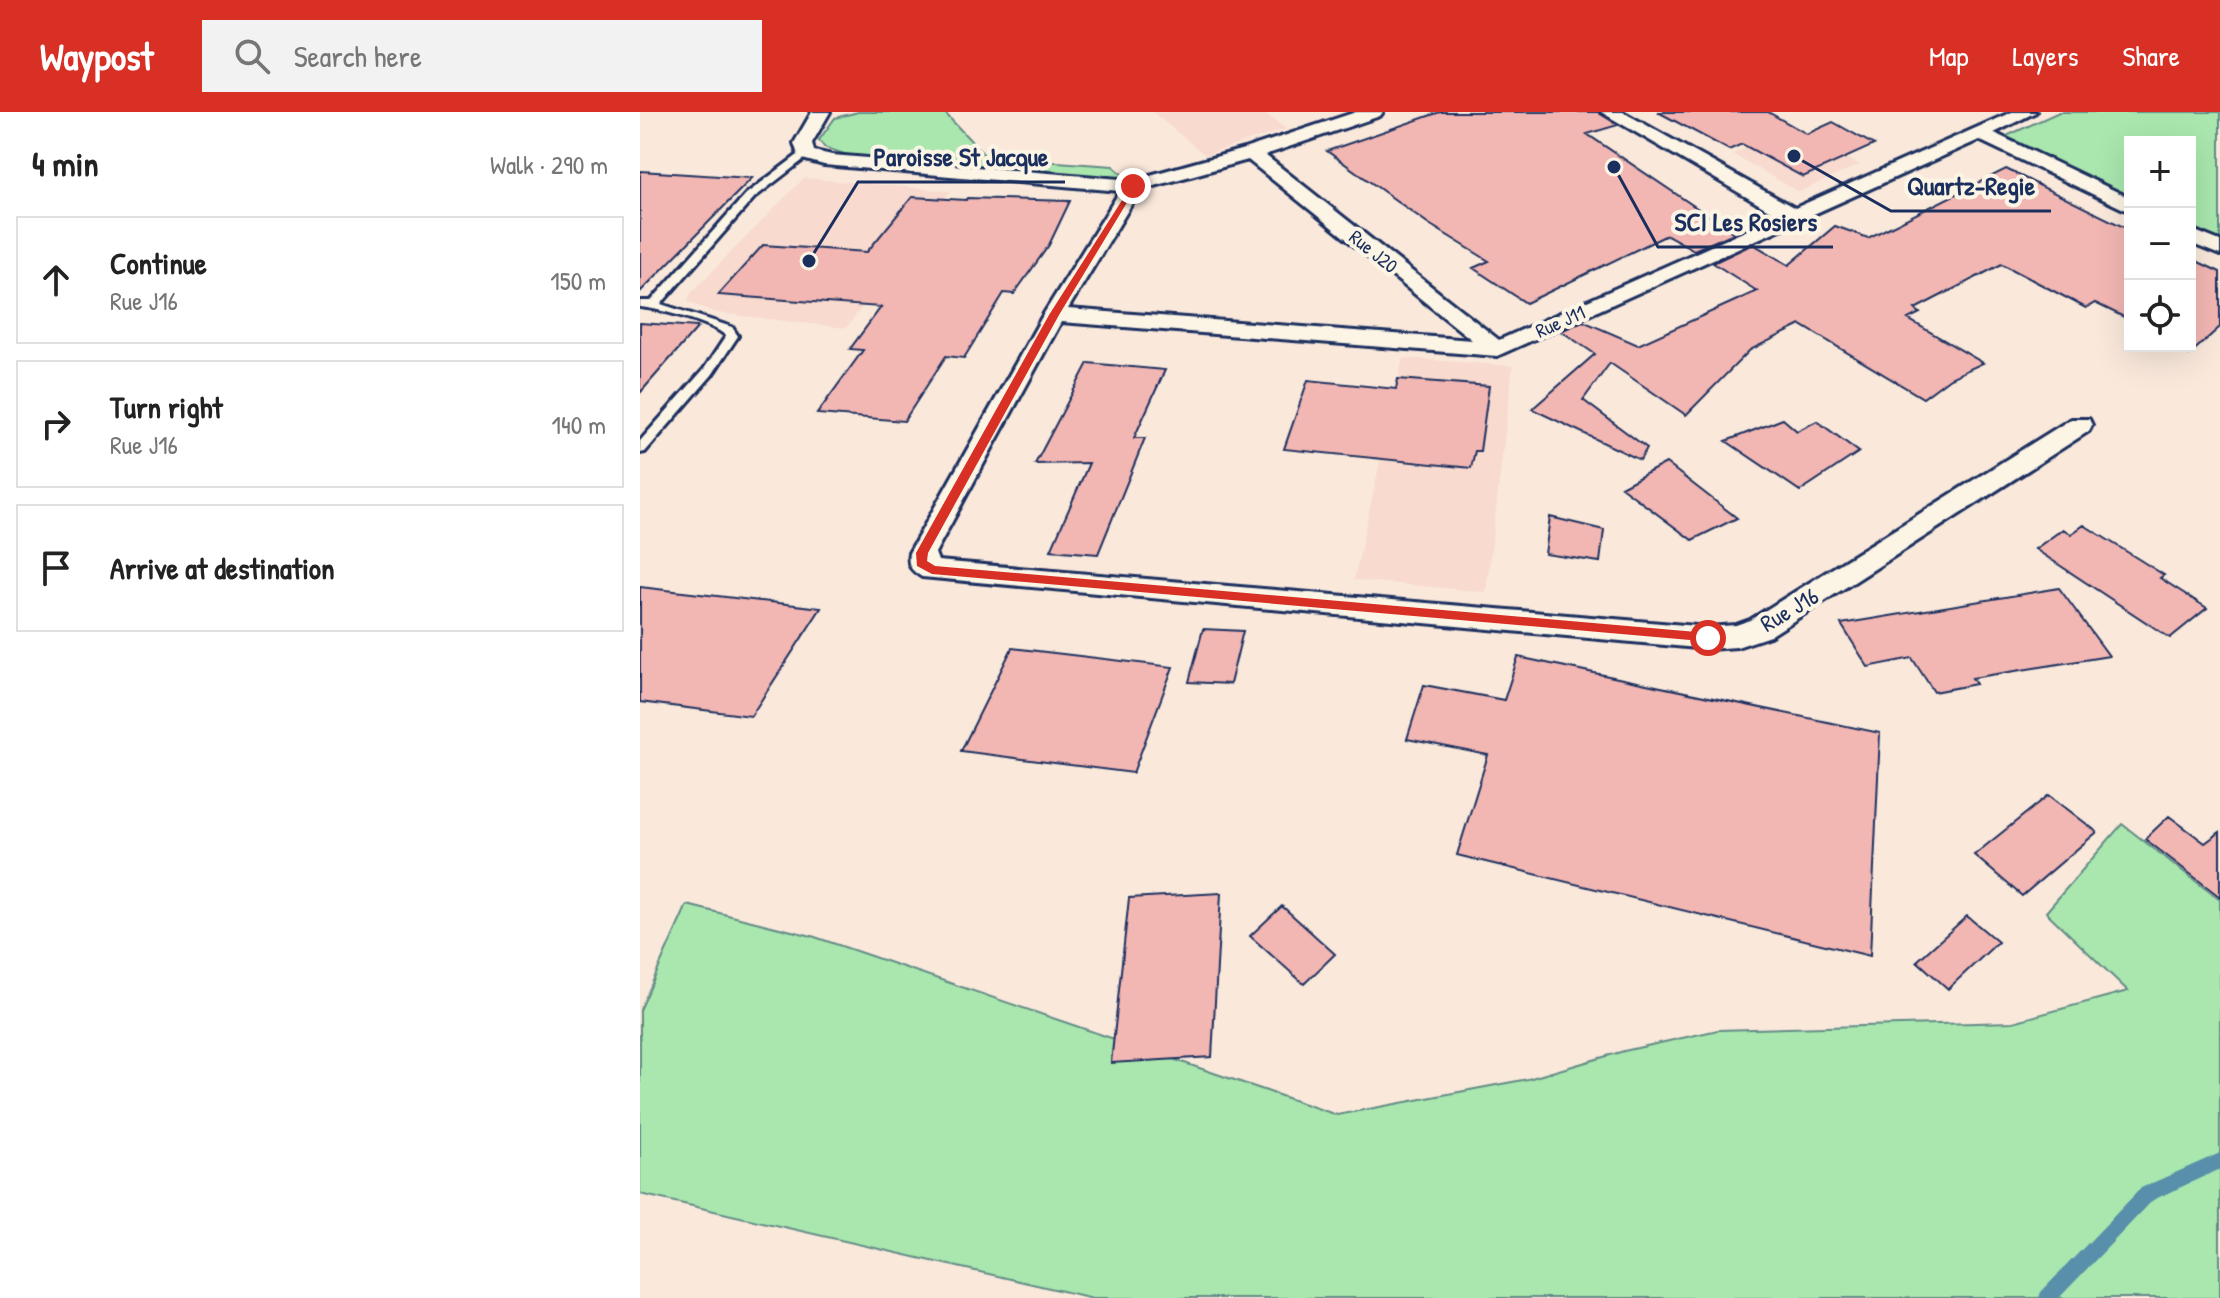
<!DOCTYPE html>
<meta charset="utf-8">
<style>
body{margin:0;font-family:"Patrick Hand",sans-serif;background:#f2f2f2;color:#222}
.controls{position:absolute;right:24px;top:24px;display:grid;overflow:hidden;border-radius:0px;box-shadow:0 8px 32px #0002}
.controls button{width:72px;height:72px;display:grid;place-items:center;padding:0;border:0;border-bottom:2px solid #e0e0e0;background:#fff;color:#222;font:40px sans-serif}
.stop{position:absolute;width:24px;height:24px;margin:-18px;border:6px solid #d93025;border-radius:50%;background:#fff}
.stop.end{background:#d93025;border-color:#fff;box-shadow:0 2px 8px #0008}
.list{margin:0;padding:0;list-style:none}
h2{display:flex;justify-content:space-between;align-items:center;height:104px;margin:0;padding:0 32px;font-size:34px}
h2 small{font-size:26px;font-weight:400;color:#767676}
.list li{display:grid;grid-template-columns:52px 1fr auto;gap:24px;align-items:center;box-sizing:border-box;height:128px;margin:0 16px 16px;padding:0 16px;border:2px solid #e0e0e0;border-radius:0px}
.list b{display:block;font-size:30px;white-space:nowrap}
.list p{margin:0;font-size:26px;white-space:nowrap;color:#767676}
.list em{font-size:26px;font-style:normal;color:#767676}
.icon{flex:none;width:44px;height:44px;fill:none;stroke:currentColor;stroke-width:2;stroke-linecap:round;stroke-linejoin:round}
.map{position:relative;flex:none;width:1580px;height:1186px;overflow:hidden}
header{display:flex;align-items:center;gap:48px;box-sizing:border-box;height:112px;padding:0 40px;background:#d93025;color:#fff}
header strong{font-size:38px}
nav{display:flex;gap:44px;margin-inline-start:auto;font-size:28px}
.search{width:560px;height:72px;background:#f2f2f2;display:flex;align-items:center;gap:20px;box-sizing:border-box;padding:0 28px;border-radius:0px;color:#767676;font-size:30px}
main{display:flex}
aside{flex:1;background:#fff}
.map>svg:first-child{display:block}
.built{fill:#f8dacf}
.green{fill:#a9e7ae;stroke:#628b86;stroke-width:2}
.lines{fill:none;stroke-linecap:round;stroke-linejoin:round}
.stream{fill:#588faa;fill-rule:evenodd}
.building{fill:#f3b7b3;stroke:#1b2f5e;stroke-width:2}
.lane-casing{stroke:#1b2f5e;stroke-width:6}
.street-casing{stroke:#1b2f5e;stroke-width:6}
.lane{fill:#fcf5e5;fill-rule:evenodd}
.street{fill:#fcf5e5;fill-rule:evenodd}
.route{fill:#d93025}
.labels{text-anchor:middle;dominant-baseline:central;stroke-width:8;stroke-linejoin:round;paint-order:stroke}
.far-street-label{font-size:20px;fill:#1b2f5e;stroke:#fcf5e5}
.street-label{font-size:24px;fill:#1b2f5e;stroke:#fcf5e5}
.leader{fill:none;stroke:#1b2f5e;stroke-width:3}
.callout-dot{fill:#1b2f5e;stroke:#fcf5e5;stroke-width:3}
.callout-label{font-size:26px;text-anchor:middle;font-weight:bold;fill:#1b2f5e;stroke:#fcf5e5;stroke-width:8;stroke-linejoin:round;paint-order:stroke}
</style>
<header>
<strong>Waypost</strong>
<div class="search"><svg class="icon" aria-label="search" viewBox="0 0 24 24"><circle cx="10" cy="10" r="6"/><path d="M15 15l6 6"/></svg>Search here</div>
<nav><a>Map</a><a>Layers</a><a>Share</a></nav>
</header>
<main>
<aside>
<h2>4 min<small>Walk · 290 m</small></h2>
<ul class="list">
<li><svg class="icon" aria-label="ahead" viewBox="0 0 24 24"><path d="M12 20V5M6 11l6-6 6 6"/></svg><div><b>Continue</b><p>Rue J16</p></div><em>150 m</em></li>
<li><svg class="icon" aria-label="right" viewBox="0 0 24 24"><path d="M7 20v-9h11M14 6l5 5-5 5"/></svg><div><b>Turn right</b><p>Rue J16</p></div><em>140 m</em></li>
<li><svg class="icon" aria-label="arrive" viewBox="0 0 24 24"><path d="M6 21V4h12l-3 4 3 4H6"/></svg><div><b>Arrive at destination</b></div></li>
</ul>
</aside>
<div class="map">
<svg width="1580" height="1186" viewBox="0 0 1580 1186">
<rect width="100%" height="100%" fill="#fae9db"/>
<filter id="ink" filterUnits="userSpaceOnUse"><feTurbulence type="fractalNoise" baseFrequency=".0125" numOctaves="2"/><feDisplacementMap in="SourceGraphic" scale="16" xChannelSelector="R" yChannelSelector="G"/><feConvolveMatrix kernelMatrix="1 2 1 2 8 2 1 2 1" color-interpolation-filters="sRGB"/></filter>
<g filter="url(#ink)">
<path class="built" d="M512,0H623L646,17L565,43Z
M1152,18L1220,53L1159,80L1092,42Z
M164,66L311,79L206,216L76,201L48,190L50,182Z
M763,246L873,254L846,480L714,468Z"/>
<path class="green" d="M218,0H304L346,45L473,54L489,68L207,43L184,35L179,28L195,6Z
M1419,0H1580V128L1550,114V30H1490V86L1362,26Z
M1482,712L1580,788V1186H453L0,1082V898L47,793L172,824L697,1003L888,967L984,939L1078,918L1373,910L1488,879L1406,800Z"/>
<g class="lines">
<path class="stream" d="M1580,1041V1057L1513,1088L1419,1186H1399L1401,1180L1501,1076Z"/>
</g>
<path class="building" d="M800,0H958L978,13L947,22L1094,121L1054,138L1027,123L886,191L833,156L849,149L789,112L687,39Z
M1018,0H1128L1167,22L1193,10L1234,33L1163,65L1102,32L1089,38Z
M1366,57L1490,118V208L1455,191L1446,196L1362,152L1275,197L1280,201L1268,207L1343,251L1310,266L1283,286L1161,213L1110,238L1046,303L970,251L943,288L1007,336L1000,348L892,297L955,242L921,219L943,209L998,233L1117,179L1073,151L1113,132L1149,153L1195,114L1228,126Z
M0,59L112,66L0,180Z
M272,85L326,88L327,86L430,89L409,133L374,182L364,181L324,246L306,244L264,309L177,302L223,238L210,237L241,195L78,183L123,133L227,140Z
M1550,146L1580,160V215L1550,242Z
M0,211L58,215L0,281Z
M448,251L525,258L494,326H505L458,442L411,438L449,351L395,352Z
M758,267L849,274L840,339H835L831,356L644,337L668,268L756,277Z
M1143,307L1157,319L1177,309L1219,340L1160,379L1086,329Z
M1026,351L1097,406L1052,428L981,375Z
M910,405L964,418L960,450L905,442Z
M1444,413L1524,463L1520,466L1567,496L1530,526L1395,437L1423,417L1431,422Z
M0,475L181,496L111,604L0,590Z
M1419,476L1469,544L1332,566L1336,572L1294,580L1272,546L1228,555L1201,512Z
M563,517L603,519L590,572L549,570Z
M372,536L533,555L493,661L321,639Z
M878,545L1240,621L1230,844L817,743L848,643L767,627L784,573L864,588Z
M1409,683L1457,720L1382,784L1334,743Z
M1529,704L1565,731L1580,720V785L1505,727Z
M581,781L572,945L471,951L489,786Z
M642,794L695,842L664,872L610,824Z
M1327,804L1358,830L1308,877L1277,849Z"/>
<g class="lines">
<defs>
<path id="lane" d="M162,40L171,42L114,86L21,192L92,215L98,224L72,263L5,340L0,341V329L64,257L86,224C73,211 20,197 0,195V189H11L106,82Z"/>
<path id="street" d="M172,0H190L172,31L174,39L192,43L492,68L604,37L716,0H743L740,4L625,43L859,228L1139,104L961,0H983L1155,96L1372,0H1396L1354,21L1490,86V100L1339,28L857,244L421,210L295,441L298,449L1068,515L1096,513L1110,508L1431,307H1449L1452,313L1449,319L1130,524L1097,535L1068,537L282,465C271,458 267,454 269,441L403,203L480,79L184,53L159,46L154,31ZM608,48L832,228L428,197L500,78Z
M1550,117L1580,129V143L1550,131Z"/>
</defs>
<use href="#lane" class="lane-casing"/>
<use href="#street" class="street-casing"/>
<use href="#lane" class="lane"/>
<use href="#street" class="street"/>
</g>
</g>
<path class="route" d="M493,71L497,74L419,203L288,441L287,449L295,454L1068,521L1073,523V530L292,462L277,454L276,441L409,203Z"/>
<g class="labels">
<g class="far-street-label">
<text transform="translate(734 139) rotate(39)">Rue J20</text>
<text transform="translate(920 209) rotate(-24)">Rue J11</text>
</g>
<g class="street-label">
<text transform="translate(1149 497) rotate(-31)">Rue J16</text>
</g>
</g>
<path class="leader" d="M169 149L218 70H425M1154 44L1251 99H1411M974 55L1018 135H1193"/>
<g class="callout-dot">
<circle cx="169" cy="149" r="8"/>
<circle cx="1154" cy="44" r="8"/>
<circle cx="974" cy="55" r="8"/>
</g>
<g class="callout-label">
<text x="321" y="54">Paroisse St Jacque</text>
<text x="1331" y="83">Quartz-Regie</text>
<text x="1106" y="119">SCI Les Rosiers</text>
</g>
</svg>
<div class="controls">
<button>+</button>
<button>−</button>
<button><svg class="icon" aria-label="locate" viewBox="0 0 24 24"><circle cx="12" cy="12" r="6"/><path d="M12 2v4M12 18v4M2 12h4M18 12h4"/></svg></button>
</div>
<div class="stop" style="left:1068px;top:526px"></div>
<div class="stop end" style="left:493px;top:74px"></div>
</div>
</main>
